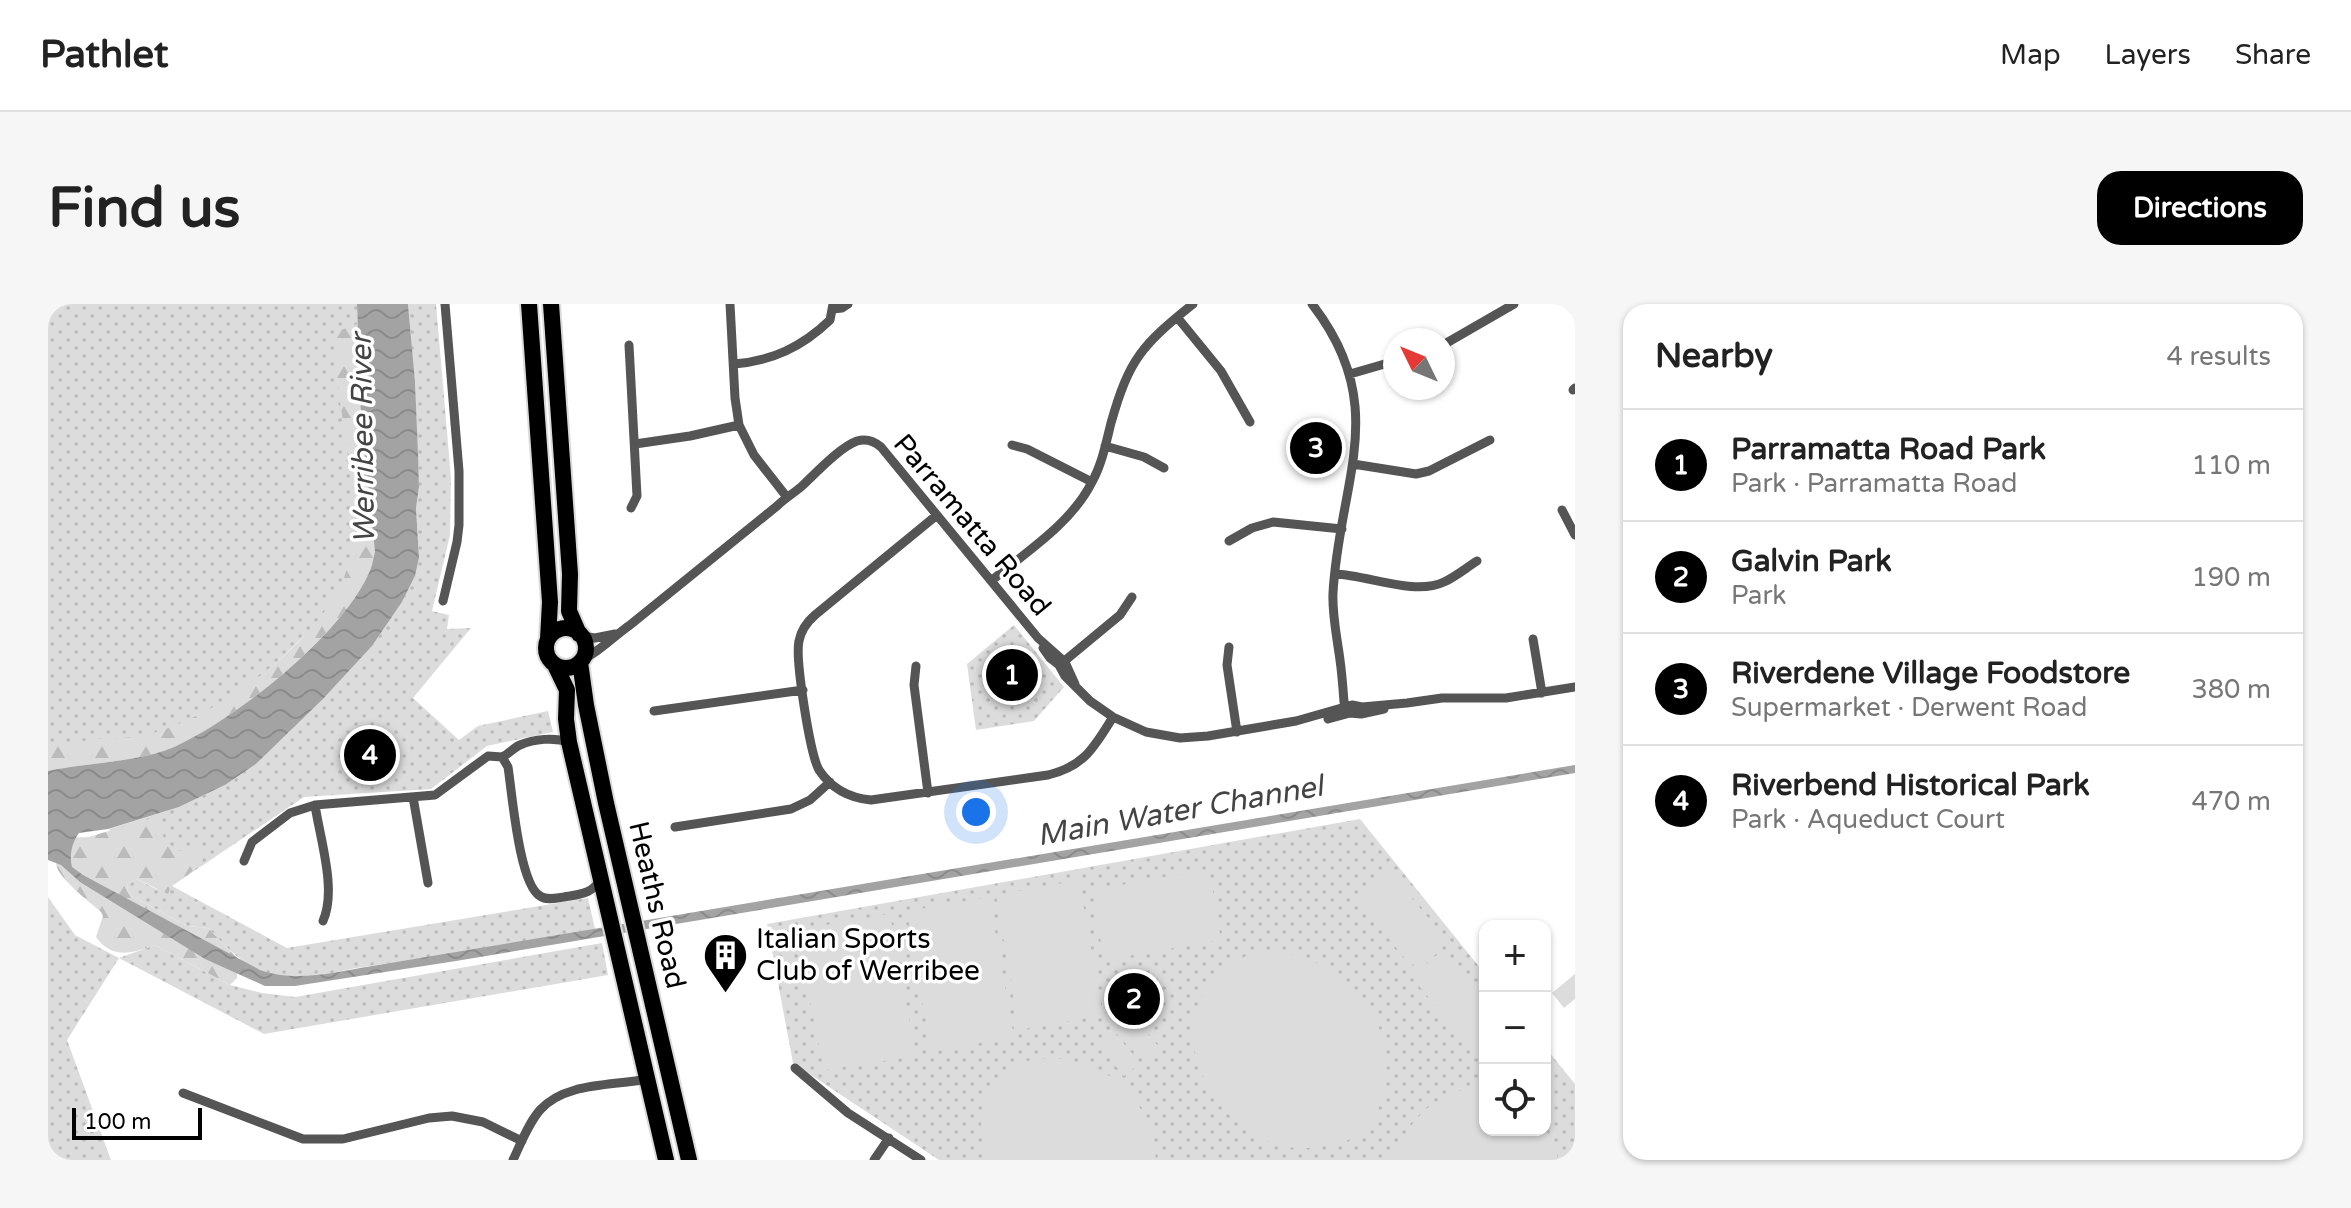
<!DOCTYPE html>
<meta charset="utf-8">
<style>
body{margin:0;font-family:"Varela Round",sans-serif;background:#f6f6f6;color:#222}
.controls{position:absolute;right:24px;bottom:24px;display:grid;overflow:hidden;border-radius:16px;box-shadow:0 2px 6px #0004}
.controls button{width:72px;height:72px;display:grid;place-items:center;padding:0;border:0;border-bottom:2px solid #e0e0e0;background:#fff;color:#222;font:40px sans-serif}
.compass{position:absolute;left:1335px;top:24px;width:72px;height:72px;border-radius:50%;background:#fff;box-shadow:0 2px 6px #0004;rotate:313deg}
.scale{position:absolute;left:24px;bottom:20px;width:130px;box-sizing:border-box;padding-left:8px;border:4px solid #000;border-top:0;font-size:22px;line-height:28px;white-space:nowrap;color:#000;-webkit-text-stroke:6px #fff;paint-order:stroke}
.you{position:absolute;left:928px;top:508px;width:28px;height:28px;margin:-20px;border:6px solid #fff;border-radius:50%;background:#1a73e8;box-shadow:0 0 0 12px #1a73e833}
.badge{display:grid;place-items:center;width:52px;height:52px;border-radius:50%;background:#000;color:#fff;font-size:26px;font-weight:700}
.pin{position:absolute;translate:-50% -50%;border:4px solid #fff;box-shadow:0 2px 8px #0006}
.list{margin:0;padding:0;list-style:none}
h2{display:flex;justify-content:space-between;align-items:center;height:104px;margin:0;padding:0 32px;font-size:34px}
h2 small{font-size:26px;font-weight:400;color:#767676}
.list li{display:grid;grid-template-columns:52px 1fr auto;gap:24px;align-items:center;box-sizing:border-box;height:112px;padding:0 32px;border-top:2px solid #e0e0e0}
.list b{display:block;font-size:30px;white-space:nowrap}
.list p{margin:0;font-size:26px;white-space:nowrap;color:#767676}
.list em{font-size:26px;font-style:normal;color:#767676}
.icon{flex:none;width:44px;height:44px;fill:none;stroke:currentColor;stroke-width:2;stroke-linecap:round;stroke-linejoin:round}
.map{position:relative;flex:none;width:1527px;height:856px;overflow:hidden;border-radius:24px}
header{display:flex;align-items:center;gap:48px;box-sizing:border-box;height:112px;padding:0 40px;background:#fff;border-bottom:2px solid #e0e0e0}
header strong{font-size:38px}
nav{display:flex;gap:44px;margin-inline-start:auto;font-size:28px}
.intro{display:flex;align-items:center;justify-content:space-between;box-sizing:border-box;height:192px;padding:0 48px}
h1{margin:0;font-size:56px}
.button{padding:20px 36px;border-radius:24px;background:#000;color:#fff;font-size:28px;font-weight:700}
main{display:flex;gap:48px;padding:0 48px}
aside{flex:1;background:#fff;border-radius:24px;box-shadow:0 2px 6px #0004}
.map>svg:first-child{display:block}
.grass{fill:url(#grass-dots)}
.forest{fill:url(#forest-firs)}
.pitch{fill:#dcdcdc}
.water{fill:url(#water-waves)}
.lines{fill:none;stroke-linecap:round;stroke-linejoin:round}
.primary-casing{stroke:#dbdbdb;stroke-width:20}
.minor{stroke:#555;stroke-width:9}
.primary{stroke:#000;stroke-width:16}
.labels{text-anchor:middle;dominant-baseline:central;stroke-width:7;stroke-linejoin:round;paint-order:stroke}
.street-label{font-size:28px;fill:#000;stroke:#fff}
.poi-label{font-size:28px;fill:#000;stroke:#fff;text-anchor:start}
.water-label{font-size:30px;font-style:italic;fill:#444;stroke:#fff}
</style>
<header>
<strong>Pathlet</strong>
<nav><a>Map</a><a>Layers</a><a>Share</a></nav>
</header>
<div class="intro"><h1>Find us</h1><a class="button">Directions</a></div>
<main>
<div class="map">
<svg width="1527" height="856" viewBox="0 0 1527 856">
<defs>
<pattern id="grass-dots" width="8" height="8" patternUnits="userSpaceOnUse" patternTransform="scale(2)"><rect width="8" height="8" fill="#dcdcdc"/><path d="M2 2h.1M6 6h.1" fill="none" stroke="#bbb" stroke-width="1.8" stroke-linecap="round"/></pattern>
<pattern id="forest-firs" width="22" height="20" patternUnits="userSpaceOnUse" patternTransform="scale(2)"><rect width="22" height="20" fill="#dcdcdc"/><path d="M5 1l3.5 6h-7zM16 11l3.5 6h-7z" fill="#bbb"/></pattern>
<pattern id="water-waves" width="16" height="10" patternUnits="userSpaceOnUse" patternTransform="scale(2)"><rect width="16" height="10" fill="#a3a3a3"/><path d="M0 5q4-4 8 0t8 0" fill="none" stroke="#8b8b8b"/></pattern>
</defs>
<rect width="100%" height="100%" fill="#fff"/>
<path class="grass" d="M0,0H309L312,97L327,248L321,270L159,425L0,467Z
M360,0H388L403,174L402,231L384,307L401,311L399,325L423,324L365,394L411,436L430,422L500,407L505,428L439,442L383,485L256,493L124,582L239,644L540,594L547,625C470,638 393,652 315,663C289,667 257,677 230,672C200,667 180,645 160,624L139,622L84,592L79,586L80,580L89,575L110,586L61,525L131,503L177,481L208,460L275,395L324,342L354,298L367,272L371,254L368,204L371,183L367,77Z
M966,321L1016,383L986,417L928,426L919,360Z
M1312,515L1437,670V826H1497V743L1527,780V856H891L745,759L719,620Z
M0,593L27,631L71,654L107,641L182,681L214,689L247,693L554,639L560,671L216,730L71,654L19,736L63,856H0Z"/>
<path class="forest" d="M310,20L312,97L327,248C325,255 324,264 320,271C291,333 188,415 126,443C89,459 40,458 0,467V443C16,441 32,437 48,435C65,434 85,435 102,430C171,410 249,353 288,291C301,269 305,241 305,215C305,152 286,91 287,28Z
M100,515H107C116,524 113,537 123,546L134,547L150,545L155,555L153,561L123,582L120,590L89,575L80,580L79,586L84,592L139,622L160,624L189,654V674L182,681L107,641C85,649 64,656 48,633L55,612L53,608C43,599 8,573 8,559C8,552 16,541 18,534L41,533Z"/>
<path class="pitch" d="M1161,565L1173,636L1056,656L1044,586Z
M1341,567L1397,634L1363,662L1308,594Z
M1031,576L1055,711L971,726L948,591Z
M941,593L966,733L883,748L859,607Z
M842,610L868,752L776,766L748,626Z
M1395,646L1437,697V736L1424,747L1363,672Z
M1236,648C1263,655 1285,663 1305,683C1317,696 1330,718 1335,736C1345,771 1335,828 1294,838C1270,845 1247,847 1223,839C1158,815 1113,718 1174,668C1183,660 1194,652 1206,650C1215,648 1226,649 1236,648Z
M1527,670V695L1516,704L1504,689Z
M1085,713L1111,743L1095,756L1070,725Z
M1066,728L1092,759L1076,772L1051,741Z
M1004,754C1065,759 1102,795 1108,856H940C927,824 932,786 961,764C972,756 990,755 1004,754Z
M1437,781V826L1497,825L1506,838L1510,856H1345C1347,845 1353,837 1359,828C1379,797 1402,787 1437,781Z"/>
<path class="water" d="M309,0H360L367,77L370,149L371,183L368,204L371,254L367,272L354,298L324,342L275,395L208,460L177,481L131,503L60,525L31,529C24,538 21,552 24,563L35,571L212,666C248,679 287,668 324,662L1527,461V469L408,657L247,682H217L157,655L32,578L13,561L0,556V467C40,458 89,459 126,443C188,415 291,333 320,271C324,264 325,255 327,248L312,97Z"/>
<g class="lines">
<defs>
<path id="primary" d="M481,0L502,298L500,335
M503,0L522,270L521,307L531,330
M498 344a20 20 0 1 1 40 0a20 20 0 1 1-40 0Z
M532,358L538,401L558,499L641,856
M507,361L519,386L518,415L521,438L618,856"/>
</defs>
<use href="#primary" class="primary-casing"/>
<path class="minor" d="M682,0L687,94L691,121L706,151L738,192
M1264,0C1344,103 1291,177 1285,289C1284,311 1289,333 1292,356C1294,370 1295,384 1296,398L1302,409
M785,5L794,4L800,0
M1129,13L1173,67L1202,118
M581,41L589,192L583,204
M1395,41L1466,0
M686,60C724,57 754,43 782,16L785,0
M1302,70L1347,57
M1525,86L1527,84
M587,140L642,132L691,121
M964,141L979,145L1044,178
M1057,142L1096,153L1116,164
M1305,160L1368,170L1381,167L1442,136
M1514,206L1527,231
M889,211L767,311C759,318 753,326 751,337C747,355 762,450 771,466C783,484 801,494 823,496L1000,471C1037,462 1046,443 1065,413
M1181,237L1204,224L1225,218L1294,225
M1287,270C1320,271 1366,292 1396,278C1407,273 1418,264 1429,257
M943,277C978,248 1023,220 1044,178C1054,160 1058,139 1063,119C1081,55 1094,41 1145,0
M395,297L409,238L411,221V167L397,0
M533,332L547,334L567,330
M1485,335L1494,389
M1181,343L1179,361L1189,428
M995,344L1002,354L1011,361L1017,372L1042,397L1065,413L1098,428L1132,434L1160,432L1248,417L1304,401L1314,403L1359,399L1394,394H1458L1527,383
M534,355C545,353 570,329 582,321L729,202C738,193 745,190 754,182C768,169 792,143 809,137C819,134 826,137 833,143L990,334L1017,358L1027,380
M1014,359L1072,311L1084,293
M868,362L866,381L880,489
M606,407L755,386
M1280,415L1302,409L1313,410L1336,405
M454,453L460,463C464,488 471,580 492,592C499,597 508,594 516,593C532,590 544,590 553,575
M454,453C461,450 465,444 472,441C486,435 506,433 521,438
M365,493L380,579
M267,501C272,535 289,586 275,617
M627,523L743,505L762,496L782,478
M196,557L204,538L242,509L267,501L387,491L440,452L454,453
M747,764L800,809L873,856
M135,789L255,835H295L381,814L404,812L435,818L474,837
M465,856C473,839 480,820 492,806C517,778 565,782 599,775
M826,856L841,834"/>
<use href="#primary" class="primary"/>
</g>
<defs>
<symbol id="building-pin" viewBox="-11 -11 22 30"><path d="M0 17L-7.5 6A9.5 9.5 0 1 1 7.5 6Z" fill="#000" stroke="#fff"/><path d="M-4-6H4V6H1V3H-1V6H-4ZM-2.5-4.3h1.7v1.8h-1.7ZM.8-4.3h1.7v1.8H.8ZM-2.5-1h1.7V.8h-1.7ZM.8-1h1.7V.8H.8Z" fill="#fff"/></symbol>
</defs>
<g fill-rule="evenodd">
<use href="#building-pin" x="652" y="626" width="51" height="69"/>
</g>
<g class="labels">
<g class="street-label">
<text transform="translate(924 221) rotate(50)">Parramatta Road</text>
<text transform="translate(609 601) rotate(77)">Heaths Road</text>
</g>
<g class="poi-label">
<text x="708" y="635">Italian Sports<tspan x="708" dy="32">Club of Werribee</tspan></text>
</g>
<g class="water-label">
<text transform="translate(315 135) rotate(-91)">Werribee River</text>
<text transform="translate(1132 507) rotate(-10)">Main Water Channel</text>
</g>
</g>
</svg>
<div class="controls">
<button>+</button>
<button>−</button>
<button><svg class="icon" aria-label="locate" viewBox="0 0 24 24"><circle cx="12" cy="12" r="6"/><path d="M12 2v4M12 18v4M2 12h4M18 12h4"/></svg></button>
</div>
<svg class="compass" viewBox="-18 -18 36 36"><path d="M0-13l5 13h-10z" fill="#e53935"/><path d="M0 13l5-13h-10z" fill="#767676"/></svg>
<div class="scale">100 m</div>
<div class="you"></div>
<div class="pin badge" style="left:964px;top:371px">1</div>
<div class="pin badge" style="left:1086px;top:695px">2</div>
<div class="pin badge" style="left:1268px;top:144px">3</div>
<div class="pin badge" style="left:322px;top:451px">4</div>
</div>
<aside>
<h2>Nearby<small>4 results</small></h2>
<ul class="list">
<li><span class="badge">1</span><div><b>Parramatta Road Park</b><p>Park · Parramatta Road</p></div><em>110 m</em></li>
<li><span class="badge">2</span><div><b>Galvin Park</b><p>Park</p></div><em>190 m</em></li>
<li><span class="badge">3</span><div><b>Riverdene Village Foodstore</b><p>Supermarket · Derwent Road</p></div><em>380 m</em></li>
<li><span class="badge">4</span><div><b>Riverbend Historical Park</b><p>Park · Aqueduct Court</p></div><em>470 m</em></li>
</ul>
</aside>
</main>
